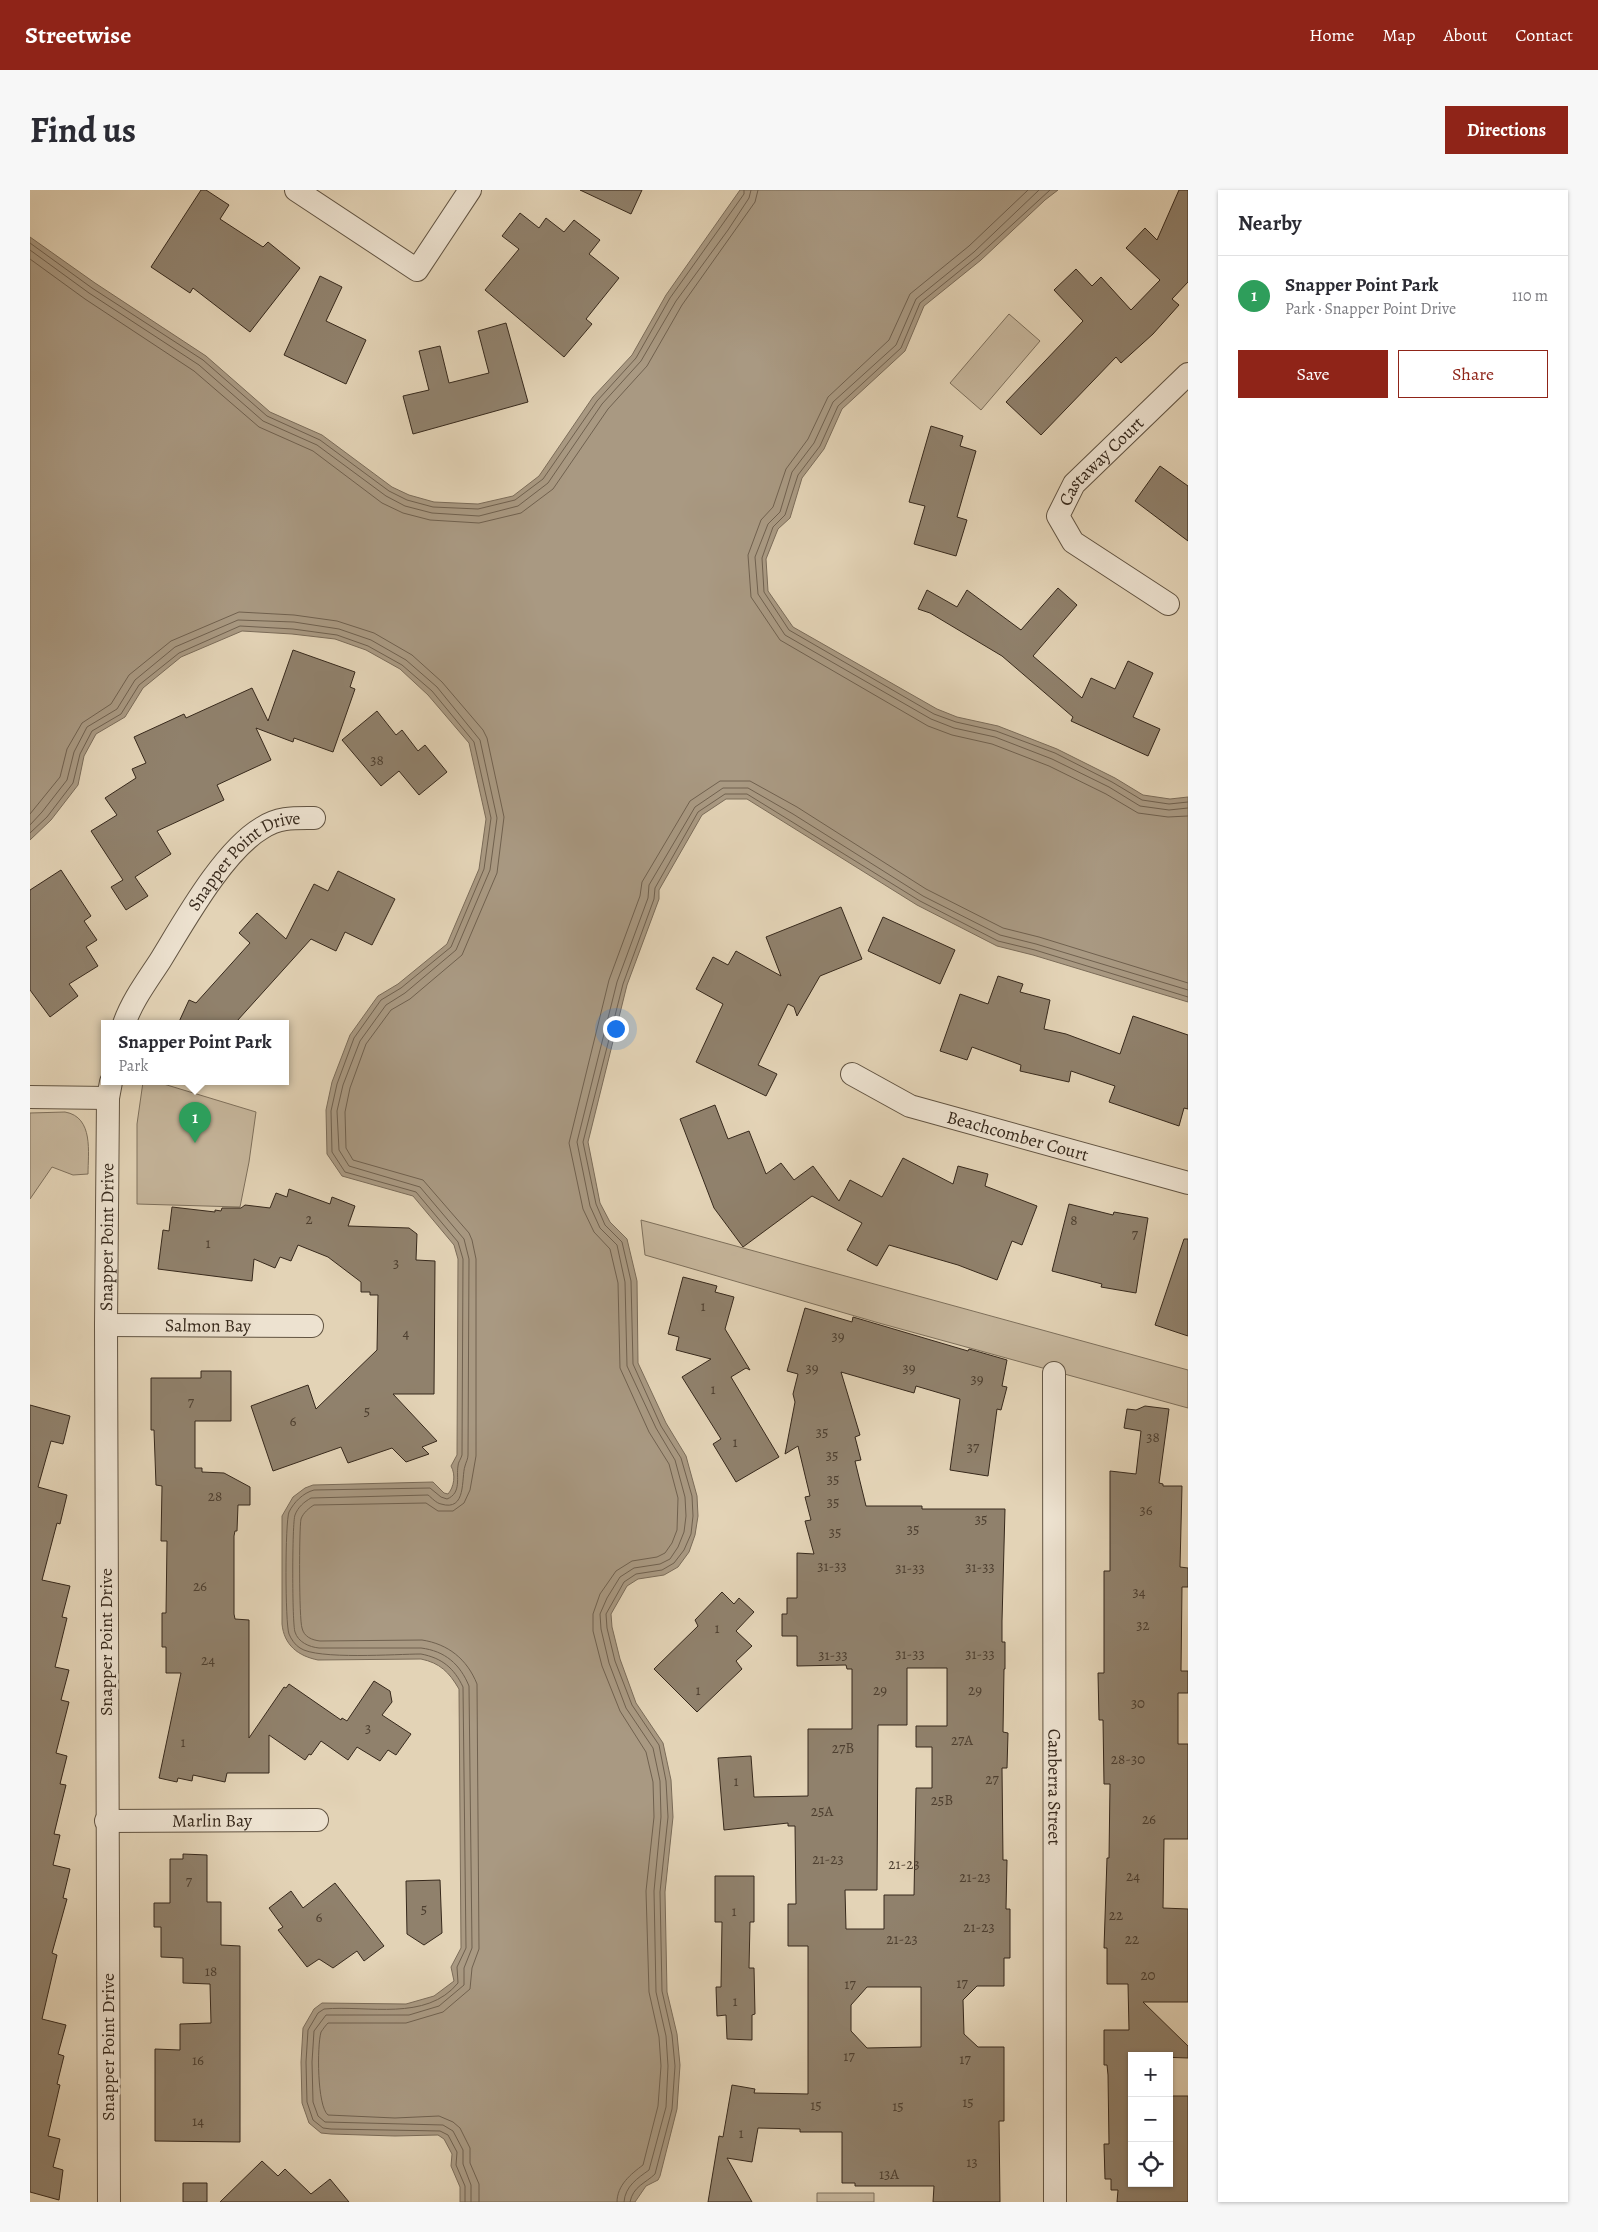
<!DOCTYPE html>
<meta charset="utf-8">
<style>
body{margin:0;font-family:Alegreya,serif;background:#f7f7f7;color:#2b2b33}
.controls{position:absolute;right:15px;bottom:15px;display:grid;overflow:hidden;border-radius:0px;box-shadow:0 1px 4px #0004}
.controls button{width:45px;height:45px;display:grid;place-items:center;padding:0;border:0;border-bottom:1px solid #e1e1e2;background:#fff;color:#2b2b33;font:25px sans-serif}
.you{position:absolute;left:585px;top:838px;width:18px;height:18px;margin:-12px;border:4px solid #fff;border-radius:50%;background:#1a73e8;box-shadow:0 0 0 8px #1a73e833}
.badge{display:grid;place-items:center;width:32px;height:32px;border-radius:50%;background:#8f2418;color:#fff;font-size:16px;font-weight:700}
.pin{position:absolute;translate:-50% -41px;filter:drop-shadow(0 1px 2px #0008)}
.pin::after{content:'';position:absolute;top:26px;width:18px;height:15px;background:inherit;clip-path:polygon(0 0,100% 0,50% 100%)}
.popup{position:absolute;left:71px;top:830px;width:188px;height:65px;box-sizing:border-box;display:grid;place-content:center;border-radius:0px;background:#fff;filter:drop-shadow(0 1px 4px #0005);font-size:16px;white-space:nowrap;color:#7c7c81}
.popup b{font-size:19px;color:#2b2b33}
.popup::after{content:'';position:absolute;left:50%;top:100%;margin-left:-10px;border:10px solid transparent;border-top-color:#fff}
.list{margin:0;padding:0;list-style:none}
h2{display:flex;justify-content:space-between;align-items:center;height:65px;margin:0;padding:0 20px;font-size:21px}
h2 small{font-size:16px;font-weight:400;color:#7c7c81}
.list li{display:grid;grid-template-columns:32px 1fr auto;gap:15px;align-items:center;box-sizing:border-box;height:80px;padding:0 20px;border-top:1px solid #e1e1e2}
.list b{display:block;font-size:19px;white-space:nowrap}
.list p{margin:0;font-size:16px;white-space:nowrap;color:#7c7c81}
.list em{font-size:16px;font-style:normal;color:#7c7c81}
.actions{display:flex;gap:10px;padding:15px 20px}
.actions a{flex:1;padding:11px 0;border:1px solid #8f2418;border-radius:0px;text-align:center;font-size:18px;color:#8f2418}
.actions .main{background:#8f2418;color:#fff}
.icon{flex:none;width:28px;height:28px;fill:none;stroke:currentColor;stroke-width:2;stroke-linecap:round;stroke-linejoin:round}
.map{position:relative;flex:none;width:1158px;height:2012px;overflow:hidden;border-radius:0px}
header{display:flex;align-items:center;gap:30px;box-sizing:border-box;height:70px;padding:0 25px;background:#8f2418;color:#fff}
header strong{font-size:24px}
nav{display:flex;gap:28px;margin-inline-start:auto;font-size:18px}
.intro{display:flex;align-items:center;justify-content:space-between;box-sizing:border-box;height:120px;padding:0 30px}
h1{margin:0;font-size:35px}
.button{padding:12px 22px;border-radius:0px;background:#8f2418;color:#fff;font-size:18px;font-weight:700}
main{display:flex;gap:30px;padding:0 30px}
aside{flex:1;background:#fff;border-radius:0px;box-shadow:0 1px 4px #0004}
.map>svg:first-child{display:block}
.green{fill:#c6b69c;stroke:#7e705c}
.water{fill:#a99982;stroke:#7b6c59}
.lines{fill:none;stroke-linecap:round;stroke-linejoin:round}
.shore{stroke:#70614f;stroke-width:1}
.building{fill:#90816c;stroke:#37291c;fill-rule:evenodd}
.minor-casing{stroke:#625442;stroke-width:24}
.minor{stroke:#ede2d0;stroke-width:22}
.labels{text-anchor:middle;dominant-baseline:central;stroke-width:5;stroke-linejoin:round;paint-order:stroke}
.number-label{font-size:15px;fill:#4d3f30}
.street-label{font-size:18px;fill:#37291c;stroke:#ede2d0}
</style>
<header>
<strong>Streetwise</strong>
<nav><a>Home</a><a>Map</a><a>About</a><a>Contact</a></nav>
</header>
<div class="intro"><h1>Find us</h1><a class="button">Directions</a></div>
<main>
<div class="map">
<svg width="1158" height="2012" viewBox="0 0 1158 2012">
<rect width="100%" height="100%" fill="#e3d3b6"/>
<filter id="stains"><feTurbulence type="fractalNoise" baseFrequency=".004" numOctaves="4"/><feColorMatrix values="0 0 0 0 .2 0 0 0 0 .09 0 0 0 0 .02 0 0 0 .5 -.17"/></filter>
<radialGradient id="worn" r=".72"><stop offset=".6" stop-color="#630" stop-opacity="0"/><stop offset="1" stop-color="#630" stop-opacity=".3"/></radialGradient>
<path class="green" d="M979,124L1010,151L951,220L920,193Z
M113,892H127L226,922L219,972L210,1017L107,1014V934Z
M35,922C64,927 58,963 58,984L43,985L22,977L0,1009V923Z
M611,1030L1158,1180V1218L849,1133L615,1065Z
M787,2003H844V2012H787Z"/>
<path class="water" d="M710,0H1028L1015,10L951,70L894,116L875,161L812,219L794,259L772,288L760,328L748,339L736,369L738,401L763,437L907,519L927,527L968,536L1027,559L1085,588L1113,605L1140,609L1158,607V812L1003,765L967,756L887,715L717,609H696L672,625L629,700V709L597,795L558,952L570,1013L580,1032L597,1049L607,1091L608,1173L636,1233L656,1266L667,1306L668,1326L665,1345L659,1362L648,1377L634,1385L608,1389L597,1396L581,1424L582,1437L590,1469L606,1513L633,1553L641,1590L643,1627L635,1702L637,1802L647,1844L650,1875L647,1919L630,1986L628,1990L616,1996L605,2012H430V1997L421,1976L422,1964L414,1949L408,1945L365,1946L301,1944L291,1943L279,1933L272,1913L271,1872L273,1838L284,1819L292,1813L376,1814L404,1806L424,1791L421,1777L431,1758L429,1499C419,1482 410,1473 391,1469L288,1470C268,1466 254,1455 252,1434V1326L263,1307L275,1298L283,1295L403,1292L414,1303L418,1304C424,1297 426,1285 421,1276L427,1265L428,1069L424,1055L383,1006L312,986L297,964L296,920L302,892L320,845L345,810L348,806L368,794L417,754L449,679L456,629L439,553L398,505L370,479L336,460L305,449L262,444L212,441L151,467L113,498L95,527L66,544L54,566L48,595L21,630L0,650V47L65,93L176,166L240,222L292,245L362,297L379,305L404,312L448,314L483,306L509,286L563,207L602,165L636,105Z"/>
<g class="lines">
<path class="shore" d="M998,0L939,56L880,104L859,150L798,207L778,249L756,279L743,317L731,330L718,365L721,407L750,450L898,536L922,545L962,554L1019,576L1076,604L1108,623L1138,627L1158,626
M1009,0L944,62L886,109L866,155L803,212L784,253L762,282L750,322L738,334L725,367L728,404L755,445L901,529L924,538L965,547L1022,569L1079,597L1110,616L1139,620L1158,618
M1020,0L948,66L890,113L871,158L808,216L790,256L768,285L755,325L743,337L732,368L734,402L759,440L904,524L926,532L966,541L1025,563L1082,592L1112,610L1139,614L1158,612
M0,53L62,98L173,170L237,226L290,250L359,301L377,310L403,317L448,319L485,310L513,289L567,211L606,168L640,108L714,4V0
M0,60L59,103L169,175L233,231L287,255L356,306L375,316L402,323L449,326L488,316L518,293L572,214L611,171L646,111L698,40L719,8L721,0
M0,69L55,109L164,181L229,237L283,261L352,313L373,323L400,330L449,333L491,323L523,299L578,219L617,176L652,115L725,12L728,0
M0,624L30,587L37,559L52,533L81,514L99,485L141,451L209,422L264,425L307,431L344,443L382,465L412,492L453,540L457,548L474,627L467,683L432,765L380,809L361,820L336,854L320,898L315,922L316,958L323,970L393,990L439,1043L442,1050L446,1069V1266L440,1300L434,1313L423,1321H408L396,1313L284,1315C279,1318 273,1323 271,1329C269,1339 269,1429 272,1438C274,1447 282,1450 290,1451L392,1450C418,1454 437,1469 447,1494L449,1759L442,1778L440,1799L413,1822L376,1833H298C296,1835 293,1839 291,1842C287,1856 287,1916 298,1925L365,1928L409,1926L423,1932L430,1938L440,1958V1973L449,1994V2012
M0,635L12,622L37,590L44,562L57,537L87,519L105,490L145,457L208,430L264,432L309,439L341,450L376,470L407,497L450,550L467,628L460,680L426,760L375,803L356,815L330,851L313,895L307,921L309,960L319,976L390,997L434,1049L439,1069L438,1265C438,1269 436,1272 435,1276C431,1288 437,1322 411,1314C406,1313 402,1308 398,1305L281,1308C274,1312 268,1317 265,1325C262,1332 262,1434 265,1442C268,1452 279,1457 289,1458H391C415,1461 430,1474 439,1496L442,1758L434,1778V1795L409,1816L379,1825H296L284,1841L282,1872L283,1912L288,1926L295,1932L413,1935L423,1941L433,1960V1974L441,1995V2012
M0,643L17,627L43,593L50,564L62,541L91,524L109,495L149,463L210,436L263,439L307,445L338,456L372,475L402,501L444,552L461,628L454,679L421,757L371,798L351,810L324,848L307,894L301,921L302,962L315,982L386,1002L428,1052L433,1069L432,1265C431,1269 428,1272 428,1276C426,1287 432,1303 417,1309L411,1307L400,1298L284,1300C273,1303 264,1312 259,1322C255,1332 255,1433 259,1444C261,1449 265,1455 270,1458C287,1470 367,1464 391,1464C412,1468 424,1478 433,1497L436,1758L427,1777L428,1793C396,1832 338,1815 294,1819L288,1823L278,1840L276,1872L277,1912L283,1930L293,1938L301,1939L410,1941L418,1945L427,1962L426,1975L435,1996V2012
M587,2012C587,1995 601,1984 613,1975L628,1916L631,1876L629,1847L619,1802L616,1701L624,1627L623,1592L616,1562L590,1521L572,1476L563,1441V1424L570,1404L586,1381L602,1371L627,1367L635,1363L642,1353L647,1340L648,1308L639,1274L619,1242L590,1178L588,1093L580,1059L564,1042L553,1019L539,953L579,790L610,706L612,692L660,611L690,591H720L767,617L896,699L973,738L1009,747L1158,793
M594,2012C595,1996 608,1988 619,1980L636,1917L638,1876L636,1846L626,1802L624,1701L631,1627L630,1591L623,1558L596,1518L579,1473L571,1439L570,1424L577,1408L590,1387L604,1378L630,1374L640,1369L648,1357L654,1342L656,1326L655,1307L645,1270L626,1238L597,1176L595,1092L587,1055L570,1038L560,1016L547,952L587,792L618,708L619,695L665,617L693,598H718L763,624L893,706L970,745L1006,754L1158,800
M600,2012C603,1996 616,1993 625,1984L642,1919L645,1876L642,1845L632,1801L630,1702L638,1627L636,1591L629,1555L602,1515L585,1471L577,1438L576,1424L594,1392L606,1384L632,1380L644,1373L654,1360L661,1344L663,1326L662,1306L651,1268L631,1236L603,1174L601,1091L592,1052L575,1035L566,1014L553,952L593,794L624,709L625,698L668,622L695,604H717L890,711L968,751L1005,760L1158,807"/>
</g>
<path class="building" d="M171,0H176L199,15L190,29L233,57L238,52L270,78L220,142L163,98L160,103L121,77Z
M550,0H612L601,24Z
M1149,0H1158V92L1142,109L1149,115L1123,144L1091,173L1086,167L1011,245L976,212L1053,131L1024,100L1046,79L1062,96L1071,87L1101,120L1130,90L1096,58L1115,38L1127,50Z
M490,23L509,38L516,28L534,42L544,30L570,50L559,64L589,88L556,129L562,134L534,167L455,100L489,59L472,46Z
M290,86L312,97L296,131L336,150L316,194L254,165Z
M476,133L498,212L383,244L373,206L399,200L389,161L410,156L419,193L459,183L448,141Z
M901,236L933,246L930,256L946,261L927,327L937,330L926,366L884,354L895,316L879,312Z
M1130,276L1158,296V351L1105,311Z
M1028,398L1047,415L1003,466L1052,508L1061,488L1085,499L1098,471L1123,483L1103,527L1130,539L1118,566L1041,531L1043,527L972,466L900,423L888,419L897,400L927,417L937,400L991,440Z
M263,460L325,482L320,497L325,499L303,562L264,548L263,552L226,538L241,570L187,595L194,610L127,641L141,664L105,687L118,706L96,720L81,697L93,690L61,641L87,625L75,608L106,588L102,579L116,573L104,547L154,524L156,528L222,498L238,531Z
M347,521L366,545L372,540L388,561L395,555L417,582L389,605L369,581L351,596L312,550Z
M31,680L61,726L54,731L67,750L56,757L68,776L39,794L48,806L20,827L0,800V700Z
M308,681L365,709L342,755L315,742L306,761L281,749L207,831L214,834H148L159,810L166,813L220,753L209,743L227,723L256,749L284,694L298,701Z
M811,717L832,769L790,786L767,826L764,817L758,814L728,875L747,884L736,906L666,872L693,814L666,799L683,767L698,775L706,761L751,786L736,747Z
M853,727L925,760L910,794L838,761Z
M968,786L993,794L990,802L1020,810L1014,839L1036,844L1090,864L1103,826L1158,845V919L1154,918L1149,936L1079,912L1085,896L1041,881L1039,892L990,881L991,875L942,857L937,870L910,861L930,804L958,814Z
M685,915L698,949L719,941L736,984L751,973L764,990L783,976L809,1011L820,990L852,1007L873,968L923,994L928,976L958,984L955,996L1007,1016L992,1055L982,1051L967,1090L928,1075L859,1055L847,1076L817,1060L832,1033L782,1006L713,1057L684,1018L650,929Z
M259,999L300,1014L302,1007L325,1016L318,1036L379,1038L387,1044L386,1070L405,1071L404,1204H363L407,1251L392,1257L399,1264L376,1272L362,1258L318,1273L311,1257L243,1281L221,1216L278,1195L286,1219L347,1160L348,1105H340V1102H331V1092L298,1067L268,1055L261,1071L250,1067L245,1078L224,1069L222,1091L128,1079L133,1040L139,1041L142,1017L185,1022V1020L191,1021L192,1018H211L215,1015L240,1018L246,1003L257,1007Z
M1039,1014L1083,1025L1084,1022L1118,1028L1106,1103L1071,1097L1072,1094L1022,1081Z
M1154,1049H1158V1146L1125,1135Z
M653,1087L687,1096L685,1102L704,1107L695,1139L720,1180L716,1178L701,1187L749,1267L706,1292L683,1254L691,1249L652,1187L681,1169L646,1160L649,1147L638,1144Z
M775,1118L822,1132L823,1127L938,1161L939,1159L977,1170L972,1196L977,1197L971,1220L967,1219L958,1286L920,1280L930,1209L886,1196L884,1203L811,1182L830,1245L825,1247L831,1270L825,1271L836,1316H892V1319H975L972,1431V1452H975V1479H974L973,1542L978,1543L977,1578H972L973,1670H977L976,1719H980V1768H974V1796H947L933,1810L934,1844L948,1857H974V1931H969L970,2012H903L904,1996H825V1993H812V1942H770V1939L728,1938L722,1972L697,1968L722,2012H678L689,1946L693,1947L702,1895L725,1899L724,1903L778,1904V1756H758V1714H766L765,1636H758V1633L694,1640L688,1568L721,1566L724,1607L778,1606V1539H822V1479H817L816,1475L767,1476V1446H752V1424H757V1408H767V1363L784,1364L775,1331L781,1330L775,1307L780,1306L768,1256L755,1264L765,1212L763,1204L768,1184L757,1181ZM877,1478H917V1536H886V1557H902V1598H886L884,1705H854V1739H816L815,1700H847L848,1535H877ZM837,1797H891V1857L837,1858L821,1841V1815Z
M171,1181H201V1231H165V1278H172V1282L194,1283L220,1297V1315H208L207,1341H205L204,1346V1424L205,1429L219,1430V1548L254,1497L256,1498L259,1494L311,1530L312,1528L317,1531L344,1491L360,1501L362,1512L352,1525L381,1544L366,1565L358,1560L350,1571L327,1557L318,1570L291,1551L281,1565L279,1564L275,1570L239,1545V1583H197L195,1592L163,1585L162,1591L148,1588L147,1592L129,1588L151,1483H136V1457H132V1423H136L137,1351H131L132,1296L126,1295L124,1240H121V1188H171Z
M0,1215L40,1226L33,1254L21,1251L8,1297L37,1305L30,1334L27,1333L12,1390L40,1396L32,1427L37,1428L25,1477L39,1480L31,1510L39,1512L26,1563L37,1566L30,1594L36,1595L24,1644L30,1645L23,1675L40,1679L33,1708L37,1709L22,1763L27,1765L12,1829L36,1835L28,1864L34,1866L27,1894L30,1895L18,1946L30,1949L23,1977L33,1980L29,2010L0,2002Z
M1115,1216L1139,1219L1129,1293L1133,1294V1296H1152L1150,1377L1158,1378V1397H1152L1151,1481H1158V1503H1148V1554H1158V1649H1134L1133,1718L1158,1719V1812H1113L1158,1856V1868L1102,1866V1993H1139V1906H1158V2012H1087L1088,2000H1081V1989H1075L1074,1954H1079L1078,1885L1077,1875H1074V1840H1099L1098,1794H1077V1758H1074L1077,1668H1079L1080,1594H1074L1073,1530H1069L1068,1483H1074V1381H1080V1281L1106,1284L1111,1241L1094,1238L1097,1219L1106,1220Z
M692,1402L704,1414L709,1408L724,1422L706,1441L722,1456L706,1471L712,1479L667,1522L624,1479L668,1436L665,1430Z
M153,1664L177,1665V1712H191V1755L210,1756V1952L125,1951V1859L150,1860V1834L181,1833L180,1794L153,1793V1768L131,1767V1737H124V1713H140V1669H153Z
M685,1686H724V1732H720L719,1778H724L725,1824L722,1825V1850L697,1849L696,1825L687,1826L686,1797H691L692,1732H685Z
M410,1690L412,1743L394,1755L377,1744L376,1691Z
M305,1693L354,1756L334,1771L327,1761L303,1778L289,1769L277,1777L248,1740L253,1737L239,1718L261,1701L273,1718Z
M232,1971L248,1986L255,1979L281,2004L300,1989L319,2012H190Z
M153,1993H177V2012H153Z"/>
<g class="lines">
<defs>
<g id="minor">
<path d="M266,0L387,80L440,0"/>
<path id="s1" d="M1138,414L1043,352L1028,326L1044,294L1158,184"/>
<path id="s2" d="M94,834C102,811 117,791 130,771C154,732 193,661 232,638C249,627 264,628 284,628"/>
<path id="s3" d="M822,884L880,916L1158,993"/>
<path d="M0,907L78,908"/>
<path id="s4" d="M76,1135L282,1136"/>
<path id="s5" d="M1024,1183L1025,2012"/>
<path id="s6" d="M76,1631L287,1630"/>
<path id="s7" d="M79,2012L76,1135L78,908L81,892"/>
</g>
</defs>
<use href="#minor" class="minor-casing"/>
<use href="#minor" class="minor"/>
</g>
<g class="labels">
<g class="number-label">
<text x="347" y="570">38</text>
<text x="279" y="1029">2</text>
<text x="1044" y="1030">8</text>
<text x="1105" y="1044">7</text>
<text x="178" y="1053">1</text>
<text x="366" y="1073">3</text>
<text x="673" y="1116">1</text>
<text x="376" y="1143">4</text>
<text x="808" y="1146">39</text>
<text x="782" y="1178">39</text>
<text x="879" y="1178">39</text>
<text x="947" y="1189">39</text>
<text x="683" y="1199">1</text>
<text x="161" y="1212">7</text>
<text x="337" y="1221">5</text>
<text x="263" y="1231">6</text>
<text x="792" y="1242">35</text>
<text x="1123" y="1247">38</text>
<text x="705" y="1252">1</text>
<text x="943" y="1257">37</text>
<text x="802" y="1265">35</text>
<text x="803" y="1289">35</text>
<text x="185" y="1306">28</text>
<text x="803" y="1312">35</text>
<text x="1116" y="1320">36</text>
<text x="951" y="1329">35</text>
<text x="883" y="1339">35</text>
<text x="805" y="1342">35</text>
<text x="802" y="1376">31-33</text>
<text x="950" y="1377">31-33</text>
<text x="880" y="1378">31-33</text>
<text x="170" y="1396">26</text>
<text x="1109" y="1402">34</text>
<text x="1113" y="1435">32</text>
<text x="687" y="1438">1</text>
<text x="880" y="1464">31-33</text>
<text x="950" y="1464">31-33</text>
<text x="803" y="1465">31-33</text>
<text x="178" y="1470">24</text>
<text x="668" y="1500">1</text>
<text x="850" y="1500">29</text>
<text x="945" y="1500">29</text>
<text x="1108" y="1513">30</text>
<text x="338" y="1538">3</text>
<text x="932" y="1550">27A</text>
<text x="153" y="1552">1</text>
<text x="813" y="1558">27B</text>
<text x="1098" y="1569">28-30</text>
<text x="962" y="1589">27</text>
<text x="706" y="1591">1</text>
<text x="912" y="1610">25B</text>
<text x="792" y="1621">25A</text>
<text x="1119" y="1629">26</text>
<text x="798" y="1669">21-23</text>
<text x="874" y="1674">21-23</text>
<text x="1103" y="1686">24</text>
<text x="945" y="1687">21-23</text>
<text x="159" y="1691">7</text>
<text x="394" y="1719">5</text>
<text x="704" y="1721">1</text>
<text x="1086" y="1725">22</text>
<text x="289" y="1727">6</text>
<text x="949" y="1737">21-23</text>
<text x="872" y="1749">21-23</text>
<text x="1102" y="1749">22</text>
<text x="181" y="1781">18</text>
<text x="1118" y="1785">20</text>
<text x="932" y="1793">17</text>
<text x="820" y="1794">17</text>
<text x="705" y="1811">1</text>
<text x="819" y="1866">17</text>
<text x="935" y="1869">17</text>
<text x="168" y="1870">16</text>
<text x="938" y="1912">15</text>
<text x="786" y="1915">15</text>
<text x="868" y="1916">15</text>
<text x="168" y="1931">14</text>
<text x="711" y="1943">1</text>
<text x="942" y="1972">13</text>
<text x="859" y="1984">13A</text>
</g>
<g class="street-label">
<text stroke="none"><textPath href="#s1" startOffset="214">Castaway Court</textPath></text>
<text stroke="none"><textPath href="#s2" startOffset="208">Snapper Point Drive</textPath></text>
<text stroke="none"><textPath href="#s3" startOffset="178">Beachcomber Court</textPath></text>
<text stroke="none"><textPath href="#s7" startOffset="965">Snapper Point Drive</textPath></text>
<text stroke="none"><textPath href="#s4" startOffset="102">Salmon Bay</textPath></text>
<text transform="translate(76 1452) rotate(-90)">Snapper Point Drive</text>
<text stroke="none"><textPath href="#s5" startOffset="414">Canberra Street</textPath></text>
<text stroke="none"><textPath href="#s6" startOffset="106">Marlin Bay</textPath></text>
<text transform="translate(78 1857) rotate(-90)">Snapper Point Drive</text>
</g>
</g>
<rect width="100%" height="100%" filter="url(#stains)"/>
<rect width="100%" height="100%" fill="url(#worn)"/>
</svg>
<div class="controls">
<button>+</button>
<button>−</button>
<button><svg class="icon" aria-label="locate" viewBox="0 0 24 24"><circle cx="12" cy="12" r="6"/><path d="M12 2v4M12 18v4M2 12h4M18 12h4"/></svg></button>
</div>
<div class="you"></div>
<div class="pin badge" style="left:165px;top:953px;background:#2e9e5b">1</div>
<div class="popup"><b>Snapper Point Park</b>Park</div>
</div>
<aside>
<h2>Nearby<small></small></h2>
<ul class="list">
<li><span class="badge" style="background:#2e9e5b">1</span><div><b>Snapper Point Park</b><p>Park · Snapper Point Drive</p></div><em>110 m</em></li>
</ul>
<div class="actions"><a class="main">Save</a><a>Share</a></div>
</aside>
</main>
